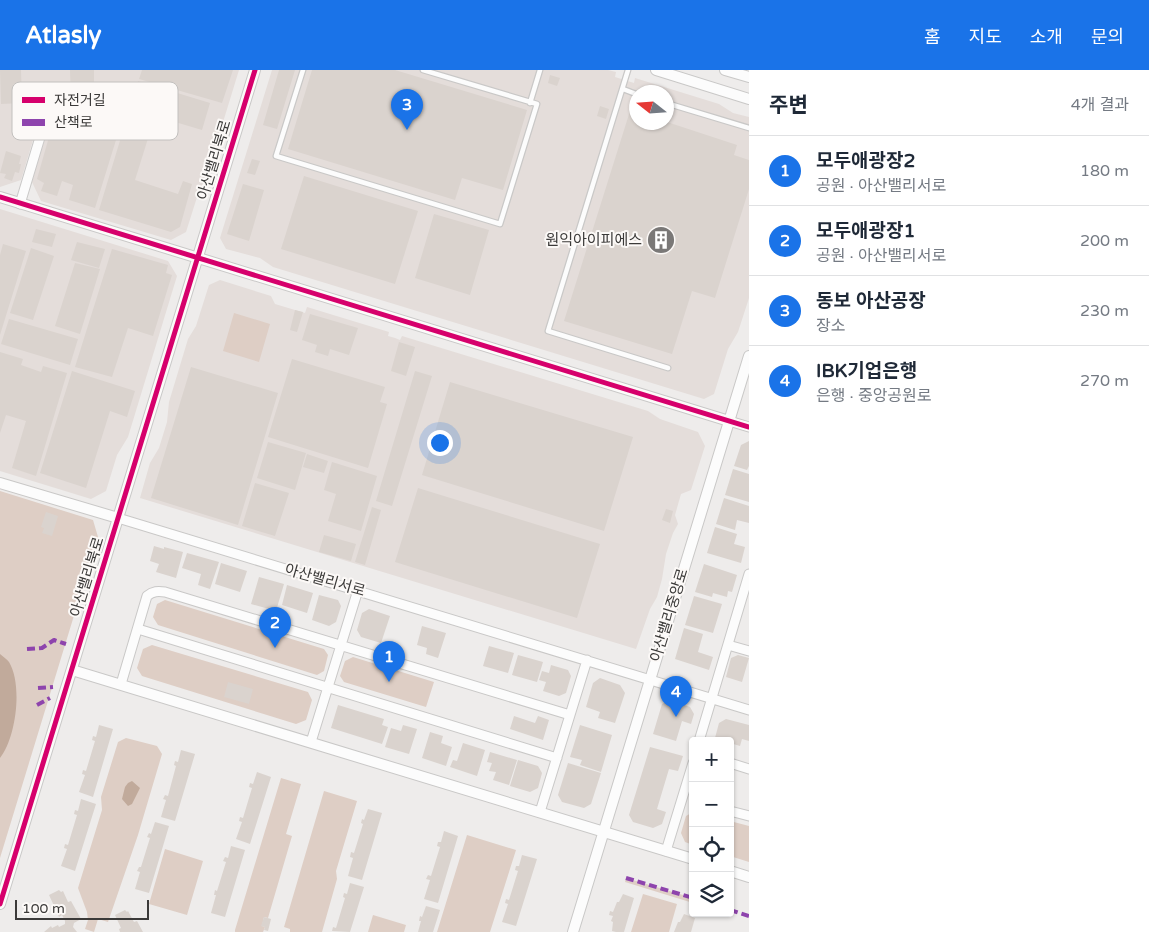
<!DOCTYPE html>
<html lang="ko">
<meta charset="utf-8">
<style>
body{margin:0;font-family:"Varela Round","Noto Sans KR",sans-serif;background:#f2f2f3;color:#1f2937}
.controls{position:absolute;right:15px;bottom:15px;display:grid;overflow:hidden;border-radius:5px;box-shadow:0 1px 4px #0004}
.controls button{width:45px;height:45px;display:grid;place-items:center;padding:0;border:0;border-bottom:1px solid #e0e1e3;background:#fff;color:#1f2937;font:25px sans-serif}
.compass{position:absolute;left:629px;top:15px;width:45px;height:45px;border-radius:50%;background:#fff;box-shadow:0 1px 4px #0004;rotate:287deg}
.scale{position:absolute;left:15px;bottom:12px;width:134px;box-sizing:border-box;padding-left:5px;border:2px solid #3b3a39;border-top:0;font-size:14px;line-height:18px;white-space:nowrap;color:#3b3a39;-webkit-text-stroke:4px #fcf9f7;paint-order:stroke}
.you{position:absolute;left:439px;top:372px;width:18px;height:18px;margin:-12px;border:4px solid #fff;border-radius:50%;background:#1a73e8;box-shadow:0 0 0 8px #1a73e833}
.badge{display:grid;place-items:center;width:32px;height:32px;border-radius:50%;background:#1a73e8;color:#fff;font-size:16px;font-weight:700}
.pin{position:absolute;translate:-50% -41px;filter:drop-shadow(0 1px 2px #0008)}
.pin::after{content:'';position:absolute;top:26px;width:18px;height:15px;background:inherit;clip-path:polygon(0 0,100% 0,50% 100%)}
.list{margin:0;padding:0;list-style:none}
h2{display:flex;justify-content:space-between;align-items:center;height:65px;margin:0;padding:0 20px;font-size:21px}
h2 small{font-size:16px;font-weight:400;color:#747a83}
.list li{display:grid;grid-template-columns:32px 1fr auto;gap:15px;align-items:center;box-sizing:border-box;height:70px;padding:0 20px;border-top:1px solid #e0e1e3}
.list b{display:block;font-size:19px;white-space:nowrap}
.list p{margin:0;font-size:16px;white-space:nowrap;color:#747a83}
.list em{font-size:16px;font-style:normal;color:#747a83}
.icon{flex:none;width:28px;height:28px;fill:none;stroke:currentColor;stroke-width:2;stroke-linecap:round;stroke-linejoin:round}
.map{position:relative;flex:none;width:749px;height:862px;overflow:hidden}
header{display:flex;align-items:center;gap:30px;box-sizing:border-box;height:70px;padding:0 25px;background:#1a73e8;color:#fff}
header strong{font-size:24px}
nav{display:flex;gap:28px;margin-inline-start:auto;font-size:18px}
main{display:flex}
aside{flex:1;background:#fff}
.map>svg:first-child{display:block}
.built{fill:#e4ddda;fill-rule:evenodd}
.green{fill:#decec5}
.water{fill:#c1aa9b}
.building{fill:#dad3ce}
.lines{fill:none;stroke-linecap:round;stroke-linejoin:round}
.service-casing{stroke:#c9c8c7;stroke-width:7}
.minor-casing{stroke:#c9c8c7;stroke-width:11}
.tertiary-casing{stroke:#c9c8c7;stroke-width:12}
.service{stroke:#fcfcfc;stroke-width:4.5}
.minor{stroke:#fcfcfc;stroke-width:9}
.tertiary{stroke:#fcfcfc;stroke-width:10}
.quiet{stroke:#8e44ad;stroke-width:4;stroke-dasharray:8 4;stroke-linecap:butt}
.cycleway-casing{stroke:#fcf9f7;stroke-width:8}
.cycleway{stroke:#d6006c;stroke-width:5}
.labels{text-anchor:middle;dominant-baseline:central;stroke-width:4;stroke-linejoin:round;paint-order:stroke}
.street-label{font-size:15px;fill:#3b3a39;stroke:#fcf9f7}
.poi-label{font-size:15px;fill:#3b3a39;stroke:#fcf9f7;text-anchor:end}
.key{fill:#fcf9f7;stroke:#c2c0be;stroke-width:1}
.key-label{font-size:14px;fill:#3b3a39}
</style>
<header>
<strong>Atlasly</strong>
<nav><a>홈</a><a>지도</a><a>소개</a><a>문의</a></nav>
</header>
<main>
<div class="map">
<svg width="749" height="862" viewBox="0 0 749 862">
<rect width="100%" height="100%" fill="#eeeceb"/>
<path class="built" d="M0,0H239L205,111L198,124L186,162L171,170L41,131L32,112L50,52L39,50L21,110L0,117Z
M272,0H608L616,2L615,7L634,13L635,8L719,34L733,43L749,47V228L738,262L728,279L714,324L704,329L273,197L260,188L226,179L220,168ZM636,22H666V52H636Z
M0,139L168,191L177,206L128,367L117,385L106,421L91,429L0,401Z
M220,210L271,226L275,234L305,243L307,237L389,262L388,266L395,268L400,270L402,266L648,341L660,349L698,362L705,376L691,420L681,424L675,445L678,454L673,463L666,484L662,509L657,527L650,539L636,579L140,428L150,393L159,378L167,352L169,332L188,269L196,256L209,215Z"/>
<path class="green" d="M234,243L270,254L259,292L223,281Z
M0,421L93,450L98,467L0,788Z
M165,530L324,579L328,585L324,601L317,605L158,555L153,547L157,534Z
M152,575L308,622L312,630L306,650L296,654L142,606L137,598L143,579Z
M353,587L434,612L426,637L344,612L340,606L345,591Z
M126,668L157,676L162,684L138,765L108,852L98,849L94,862L85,859L88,850L87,842L78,818L102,740L101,727L118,672Z
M281,708L301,714L286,764L292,766L268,848L264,847L262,856L265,857L263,862H235V860Z
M324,721L357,731L336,801L337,809L322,862H290V859L284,857Z
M693,742V775L685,772L681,763L686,746Z
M730,751L749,756V792L730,786Z
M467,765L516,780L490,862H437Z
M165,779L203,791L187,845L149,834Z
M626,808L693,828V833L625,812Z
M643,824L677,834L669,862H631Z
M373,845L406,855L404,862H368Z"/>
<path class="water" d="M0,584C3,587 7,589 9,592C23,615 16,668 0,688Z
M132,711L140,718L132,734L128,736L122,729L125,717L128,713Z"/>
<path class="building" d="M0,0H21L22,33L1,34Z
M70,0H94V31H71Z
M142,0H233L222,33L139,9Z
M279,0H295L277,59L263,55Z
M312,0H395L527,40L503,120L462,108L455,130L288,79Z
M550,5L560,8L557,16L548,13Z
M138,11L210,33L202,60L155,46L135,110L178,124L183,111L192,114L180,157L171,162L99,140Z
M600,36L609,39L606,49L597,46Z
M630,41L636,43V52H667L737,75L734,85L749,90V119L715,228L692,221L672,284L564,251Z
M80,45L120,57L95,138L69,130L73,115L62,111L57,126L41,121L44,113L37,109L53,53L60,56L61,51L77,55Z
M6,81L21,86L19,94H21L19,103L15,102L12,111L4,108L6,104L0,103Z
M252,89L260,91L255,105L247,103Z
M304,106L418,141L395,214L281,179Z
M243,114L264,120L249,171L227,164Z
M434,144L489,160L470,225L415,208Z
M36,159L56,164L52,177L32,172Z
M77,172L105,179L99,198L71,190Z
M3,174L26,181L0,265V185Z
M31,178L54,186L33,250L10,243Z
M112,179L168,195L166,203L172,205L153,266L128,258L112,307L75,297Z
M75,193L100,199L80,264L55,256Z
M295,240L303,242L297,262L290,260Z
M310,244L358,258L349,285L330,279L328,286L315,282L317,275L302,270Z
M9,249L78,269L70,295L1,274Z
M399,272L415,277L406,306L391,301Z
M0,282L23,289L21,295L41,302L43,296L67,303L36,406L12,398L26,351L6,345L0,363Z
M292,289L385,317L380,332L387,334L368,398L268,367Z
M191,297L278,323L238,455L151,428Z
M72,301L135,321L127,347L110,341L86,418L40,403Z
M415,301L432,306L392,436L376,431Z
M450,312L633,367L604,461L422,405Z
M749,371V396L747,400L734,396L741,375Z
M268,372L306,383L295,420L257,408Z
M307,384L328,391L324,403L303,397Z
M332,392L377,406L361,461L328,451L336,424L324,420Z
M733,399L749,404V432L725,425Z
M255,413L289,423L275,466L242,456Z
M418,418L600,474L577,548L395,492Z
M724,428L749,436V453L737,450L735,460L716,454Z
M372,437L381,440L365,495L355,492Z
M666,439L673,441L670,453L662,450Z
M46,442L58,446L52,466L42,463L44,458L41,457Z
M715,457L737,464L734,474L745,477L741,493L707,483Z
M324,465L356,474L351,491L319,482Z
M154,476L164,479V477L183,482L176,508L156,502L159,494L150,491Z
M187,483L219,492L210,519L198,515L201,504L182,498Z
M221,493L247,501L240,522L215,514Z
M704,494L737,505L732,522L728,521L727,527L713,523L712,527L695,522Z
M259,507L284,514L276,541L251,534Z
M287,515L313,523L307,543L282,535Z
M319,525L338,530L341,536L336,552L329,556L312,550Z
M694,526L722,534L713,563L685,555Z
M369,539L390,546L381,573L361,567L357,560L362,543Z
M422,556L446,563L438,588L426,584L427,578L417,575Z
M684,558L703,564L698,582L713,587L709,600L675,589Z
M489,576L514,583L508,603L483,596Z
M518,585L543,592L537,612L512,605Z
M738,585L749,588L742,612L726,607L731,588Z
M551,595L568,600L571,606L566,623L559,626L543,621L546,612L539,610L542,601L549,603Z
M600,608L620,615L625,623L615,653L598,648L600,642L586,637L593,613Z
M228,612L253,619L249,634L224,627Z
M670,630L690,637L694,644L691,654L682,651L676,671L653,664L662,634Z
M338,635L384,649L382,655L388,657L382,674L331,658Z
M514,646L535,653L538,646L549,650L543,670L510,659Z
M726,649L749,655V671L742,669L740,676L730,673V671H716L715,668L719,653Z
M99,655L113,659L93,727L79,722L85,705L82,704L83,700L86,701L95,671L92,670L93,666L96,667Z
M403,655L417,659L409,684L385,677L391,658L401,661Z
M580,655L612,665L601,702L580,695L582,690L570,687Z
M430,662L443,666L441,673L452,677L446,696L422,688Z
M463,673L485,680L477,706L450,697L453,690L457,691Z
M650,677L683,686L678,701L669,699L657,739L666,742L662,754L653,758L633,752L629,745Z
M181,680L195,684L175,751L161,747L166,730L163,729L165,725L168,726L176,696L174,695L175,691L178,692Z
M490,682L517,690L509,715L493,710L496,702L489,701L492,693L487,692Z
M518,690L538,696L542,703L538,718L530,722L510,716Z
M568,693L601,703L591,734L584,738L562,732L558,725Z
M257,702L271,707L250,774L236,769L242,752L239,751L240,747L243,748L252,718L249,717L250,713L253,714Z
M81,729L96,734L75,801L61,796L67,779L64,778L65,774L68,775L77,745L74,744L75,740L78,741Z
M368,739L382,743L362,810L348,806L353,788L350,787L351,782L354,783L363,754L361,753L362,749L364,750Z
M155,752L169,756L149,823L135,819L140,802L137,801L139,797H141L150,768L147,767L149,763L151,764Z
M444,761L458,766L438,833L424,829L430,810L426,809L428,805L431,806L440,777L437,776L438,772H441Z
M231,776L245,780L225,847L211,843L216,825H214L215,820L217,821L226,792L223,791L225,787L228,788Z
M522,785L537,789L516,856L502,852L508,834L505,833L506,829L509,830L518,801L515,800L516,796H519Z
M350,813L364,817L350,862L332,861L333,857L336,858L345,828L343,827L344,823L347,824Z
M59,820L61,822L63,821L68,832L71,831L81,849L74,853L73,857L77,862H44L51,856L52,858L58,855L59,857L65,854V851L62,845L59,847L57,842L55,843L53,839L55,838L49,825Z
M623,824L634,828L624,862H616L612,861L613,852L611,851L613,846L609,845L610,841L613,842L617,832H619Z
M426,836L440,840L433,862H418L421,851H419L420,846L422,847Z
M125,840L127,842L128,841L134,852L137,851L143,862H120L119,859L121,858L115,845Z
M684,844L695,848L691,862H674L678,852H680Z
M264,847L271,849L268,861L264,860L265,857L261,856Z"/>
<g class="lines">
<defs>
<path id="service" d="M303,0L276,86L500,154L537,34L423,0
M628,0L548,261L668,298
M623,19L636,24
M530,33L540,0
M666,33L749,58"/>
<path id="minor" d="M20,134L44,54
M729,351L749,357
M118,448L749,640
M138,559L557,688
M728,575L749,581
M121,614L147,526C153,521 158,521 165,522L570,645
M699,671L749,504
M311,672L358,520
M730,693L749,699
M730,741L749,746
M540,742L587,590
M666,781L693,693"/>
<path id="tertiary" d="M656,0L749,29
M725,0L749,7
M0,127L729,351
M0,413L118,448
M72,600L693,789
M730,801L749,807
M0,834L255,0
M573,862L749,286"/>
</defs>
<use href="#service" class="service-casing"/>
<use href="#minor" class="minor-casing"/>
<use href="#tertiary" class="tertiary-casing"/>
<use href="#service" class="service"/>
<use href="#minor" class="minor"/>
<use href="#tertiary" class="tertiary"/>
<path class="quiet" d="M27,579L42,578L54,570L66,574
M38,618L53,617
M37,635L50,628
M626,808L693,828
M730,840L749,846"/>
<defs>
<path id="cycleway" d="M0,127L749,357
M0,834L255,0"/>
</defs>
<use href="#cycleway" class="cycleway-casing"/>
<use href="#cycleway" class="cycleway"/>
</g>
<defs>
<symbol id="building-disc" viewBox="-11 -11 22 22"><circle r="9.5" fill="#7a7877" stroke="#fcf9f7"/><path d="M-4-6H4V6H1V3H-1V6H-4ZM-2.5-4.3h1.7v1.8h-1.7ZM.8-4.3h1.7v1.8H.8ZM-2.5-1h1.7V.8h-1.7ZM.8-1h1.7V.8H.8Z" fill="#fff"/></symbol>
</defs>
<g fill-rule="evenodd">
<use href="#building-disc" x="645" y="154" width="32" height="32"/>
</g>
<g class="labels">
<g class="street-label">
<text transform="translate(214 90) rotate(-73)">아산밸리북로</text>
<text transform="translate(87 507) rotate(-73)">아산밸리북로</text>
<text transform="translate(325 510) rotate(16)">아산밸리서로</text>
<text transform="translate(669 545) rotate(-73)">아산밸리중앙로</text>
</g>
<g class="poi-label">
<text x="642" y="170">원익아이피에스</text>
</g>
</g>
<rect x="12" y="12" width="166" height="58" rx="8" class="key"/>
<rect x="22" y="27" width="23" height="6" fill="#d6006c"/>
<rect x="22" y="49" width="23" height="7" fill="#8e44ad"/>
<g class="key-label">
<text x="54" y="35">자전거길</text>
<text x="54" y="57">산책로</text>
</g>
</svg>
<div class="controls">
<button>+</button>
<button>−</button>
<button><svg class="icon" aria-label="locate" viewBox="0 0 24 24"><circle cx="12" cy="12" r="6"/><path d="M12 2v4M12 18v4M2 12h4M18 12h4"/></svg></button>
<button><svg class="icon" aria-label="layers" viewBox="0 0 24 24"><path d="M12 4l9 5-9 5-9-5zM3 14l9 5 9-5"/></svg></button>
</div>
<svg class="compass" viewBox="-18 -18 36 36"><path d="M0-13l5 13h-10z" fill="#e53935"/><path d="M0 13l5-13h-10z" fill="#747a83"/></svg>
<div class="scale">100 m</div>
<div class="you"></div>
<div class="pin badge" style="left:389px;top:612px">1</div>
<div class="pin badge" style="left:275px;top:578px">2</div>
<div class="pin badge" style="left:407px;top:60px">3</div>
<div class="pin badge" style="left:676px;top:647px">4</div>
</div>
<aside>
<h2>주변<small>4개 결과</small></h2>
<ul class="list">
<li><span class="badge">1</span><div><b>모두애광장2</b><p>공원 · 아산밸리서로</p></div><em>180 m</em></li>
<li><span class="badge">2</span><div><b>모두애광장1</b><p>공원 · 아산밸리서로</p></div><em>200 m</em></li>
<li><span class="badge">3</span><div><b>동보 아산공장</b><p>장소</p></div><em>230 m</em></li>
<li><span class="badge">4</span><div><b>IBK기업은행</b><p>은행 · 중앙공원로</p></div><em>270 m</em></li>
</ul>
</aside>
</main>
